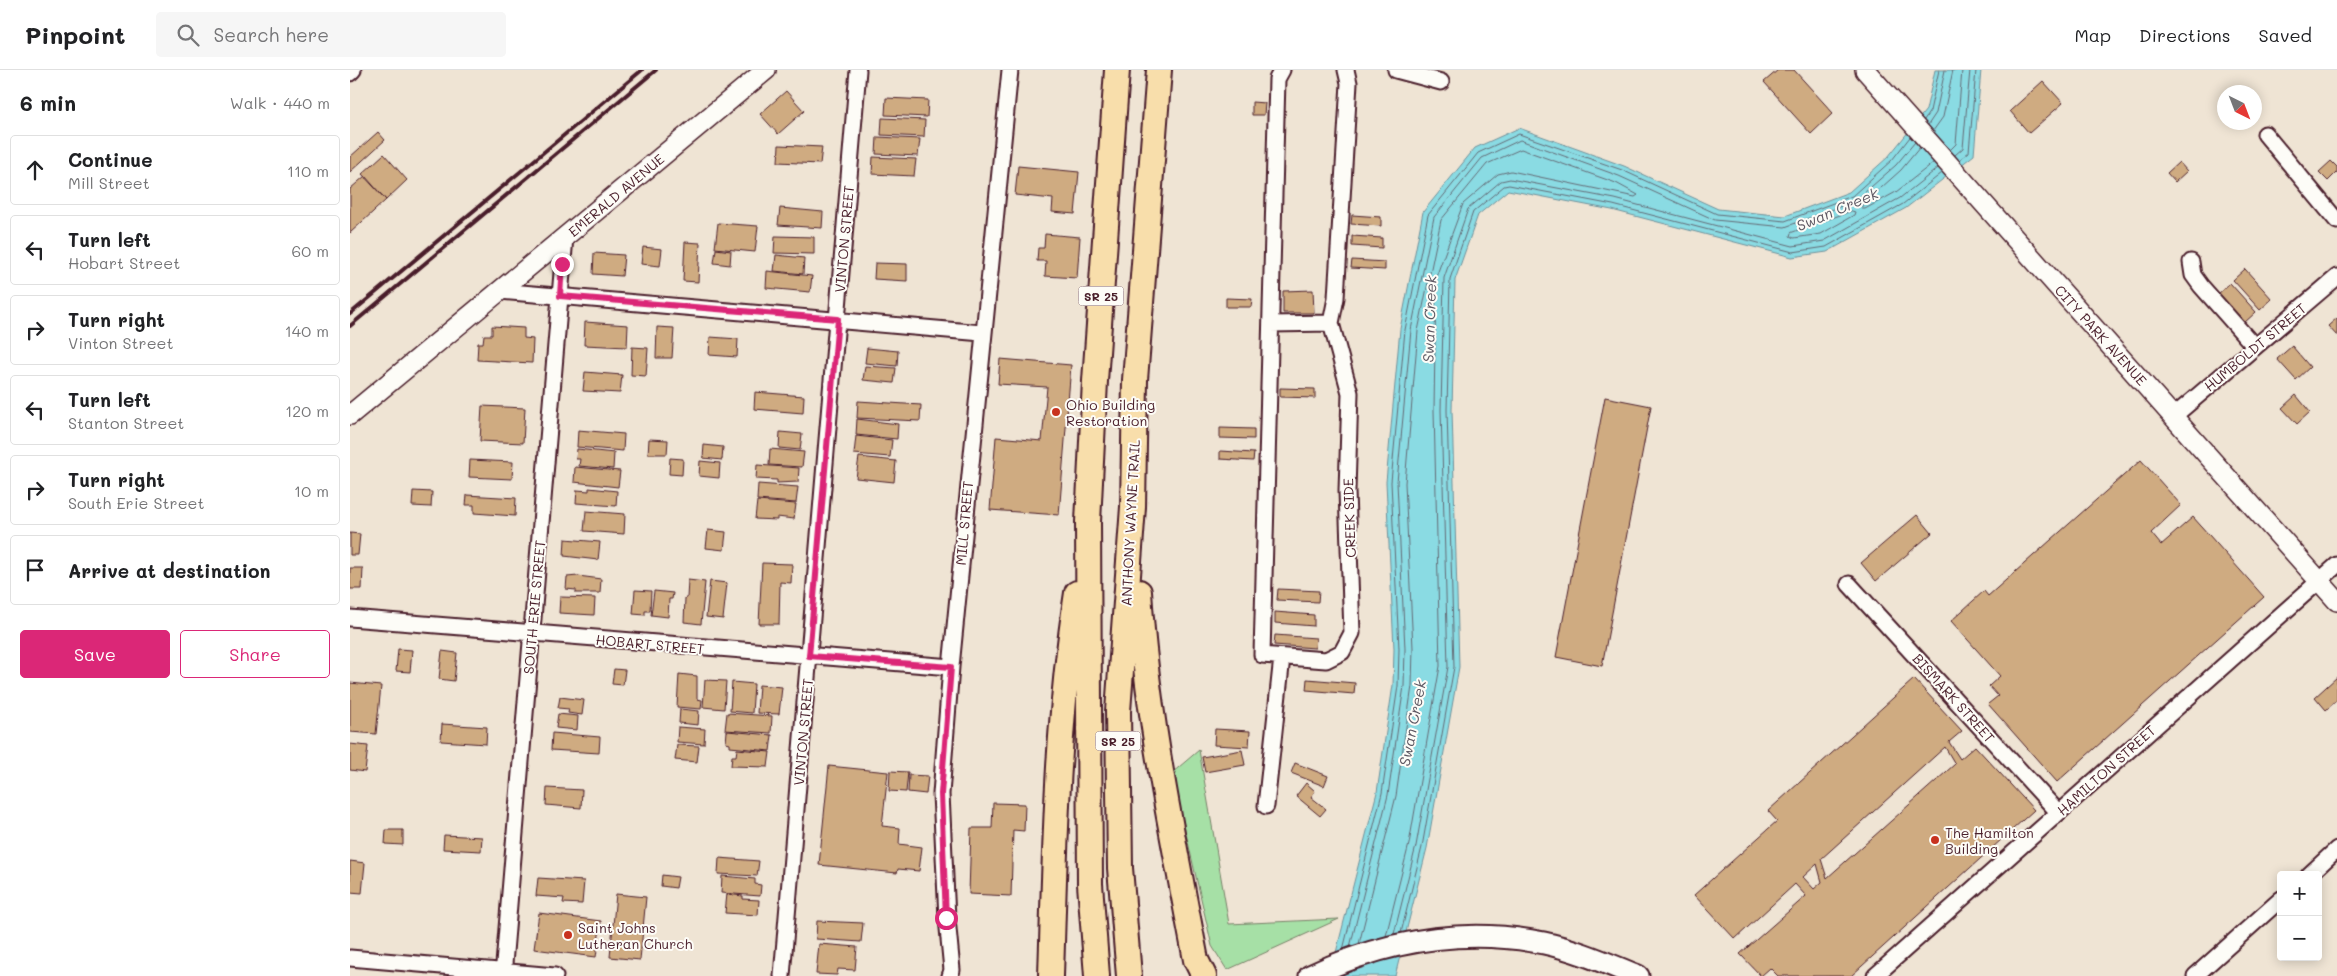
<!DOCTYPE html>
<meta charset="utf-8">
<style>
body{margin:0;font-family:Mali,sans-serif;background:#f6f6f6;color:#202124}
.controls{position:absolute;right:15px;bottom:15px;display:grid;overflow:hidden;border-radius:5px;box-shadow:0 2px 12px #0003}
.controls button{width:45px;height:45px;display:grid;place-items:center;padding:0;border:0;border-bottom:1px solid #e0e0e0;background:#fff;color:#202124;font:25px sans-serif}
.compass{position:absolute;left:1867px;top:15px;width:45px;height:45px;border-radius:50%;background:#fff;box-shadow:0 2px 12px #0003;rotate:138deg}
.stop{position:absolute;width:15px;height:15px;margin:-11px;border:4px solid #db2777;border-radius:50%;background:#fff}
.stop.end{background:#db2777;border-color:#fff;box-shadow:0 1px 5px #0008}
.list{margin:0;padding:0;list-style:none}
h2{display:flex;justify-content:space-between;align-items:center;height:65px;margin:0;padding:0 20px;font-size:21px}
h2 small{font-size:16px;font-weight:400;color:#757577}
.list li{display:grid;grid-template-columns:32px 1fr auto;gap:15px;align-items:center;box-sizing:border-box;height:70px;margin:0 10px 10px;padding:0 10px;border:1px solid #e0e0e0;border-radius:5px}
.list b{display:block;font-size:19px;white-space:nowrap}
.list p{margin:0;font-size:16px;white-space:nowrap;color:#757577}
.list em{font-size:16px;font-style:normal;color:#757577}
.actions{display:flex;gap:10px;padding:15px 20px}
.actions a{flex:1;padding:11px 0;border:1px solid #db2777;border-radius:5px;text-align:center;font-size:18px;color:#db2777}
.actions .main{background:#db2777;color:#fff}
.icon{flex:none;width:28px;height:28px;fill:none;stroke:currentColor;stroke-width:2;stroke-linecap:round;stroke-linejoin:round}
.map{position:relative;flex:none;width:1987px;height:906px;overflow:hidden}
header{display:flex;align-items:center;gap:30px;box-sizing:border-box;height:70px;padding:0 25px;background:#fff;border-bottom:1px solid #e0e0e0}
header strong{font-size:24px}
nav{display:flex;gap:28px;margin-inline-start:auto;font-size:18px}
.search{width:350px;height:45px;background:#f6f6f6;display:flex;align-items:center;gap:12px;box-sizing:border-box;padding:0 18px;border-radius:5px;color:#757577;font-size:19px}
main{display:flex}
aside{flex:1;background:#fff}
.map>svg:first-child{display:block}
.green{fill:#a6e0a6;stroke:#788068}
.water{fill:#8adbe3;stroke:#709099}
.lines{fill:none;stroke-linecap:round;stroke-linejoin:round}
.shore{stroke:#646a75;stroke-width:1}
.building{fill:#cfab81;stroke:#4a1f2b;fill-rule:evenodd}
.minor-casing{stroke:#4a1f2b;stroke-width:19}
.tertiary-casing{stroke:#4a1f2b;stroke-width:22}
.secondary-casing{stroke:#4a1f2b;stroke-width:25}
.trunk-casing{stroke:#4a1f2b;stroke-width:28}
.minor{stroke:#fdfcf7;stroke-width:15}
.tertiary{stroke:#fdfcf7;stroke-width:19}
.secondary{stroke:#fdfcf7;stroke-width:21}
.trunk{stroke:#f8deab;stroke-width:24}
.rail{stroke:#4a1f2b;stroke-width:4}
.route{stroke:#db2777;stroke-width:6}
.poi-dot{fill:#c8321e;stroke:#fdfcf7;stroke-width:2}
.labels{text-anchor:middle;dominant-baseline:central;stroke-width:4;stroke-linejoin:round;paint-order:stroke}
.shield{fill:#fdfcf7;stroke:#806168;stroke-width:1}
.shield-label{font-size:12px;font-weight:bold;fill:#4a1f2b}
.street-label{font-size:14px;fill:#4a1f2b;stroke:#fdfcf7}
.poi-label{font-size:14px;fill:#4a1f2b;stroke:#fdfcf7;text-anchor:start}
.water-label{font-size:15px;font-style:italic;fill:#5d5762;stroke:#fdfcf7}
</style>
<header>
<strong>Pinpoint</strong>
<div class="search"><svg class="icon" aria-label="search" viewBox="0 0 24 24"><circle cx="10" cy="10" r="6"/><path d="M15 15l6 6"/></svg>Search here</div>
<nav><a>Map</a><a>Directions</a><a>Saved</a></nav>
</header>
<main>
<aside>
<h2>6 min<small>Walk · 440 m</small></h2>
<ul class="list">
<li><svg class="icon" aria-label="ahead" viewBox="0 0 24 24"><path d="M12 20V5M6 11l6-6 6 6"/></svg><div><b>Continue</b><p>Mill Street</p></div><em>110 m</em></li>
<li><svg class="icon" aria-label="left" viewBox="0 0 24 24"><path d="M17 20v-9H6M10 6l-5 5 5 5"/></svg><div><b>Turn left</b><p>Hobart Street</p></div><em>60 m</em></li>
<li><svg class="icon" aria-label="right" viewBox="0 0 24 24"><path d="M7 20v-9h11M14 6l5 5-5 5"/></svg><div><b>Turn right</b><p>Vinton Street</p></div><em>140 m</em></li>
<li><svg class="icon" aria-label="left" viewBox="0 0 24 24"><path d="M17 20v-9H6M10 6l-5 5 5 5"/></svg><div><b>Turn left</b><p>Stanton Street</p></div><em>120 m</em></li>
<li><svg class="icon" aria-label="right" viewBox="0 0 24 24"><path d="M7 20v-9h11M14 6l5 5-5 5"/></svg><div><b>Turn right</b><p>South Erie Street</p></div><em>10 m</em></li>
<li><svg class="icon" aria-label="arrive" viewBox="0 0 24 24"><path d="M6 21V4h12l-3 4 3 4H6"/></svg><div><b>Arrive at destination</b></div></li>
</ul>
<div class="actions"><a class="main">Save</a><a>Share</a></div>
</aside>
<div class="map">
<svg width="1987" height="906" viewBox="0 0 1987 906">
<rect width="100%" height="100%" fill="#efe4d4"/>
<filter id="ink" filterUnits="userSpaceOnUse"><feTurbulence type="fractalNoise" baseFrequency=".02" numOctaves="2"/><feDisplacementMap in="SourceGraphic" scale="10" xChannelSelector="R" yChannelSelector="G"/><feConvolveMatrix kernelMatrix="1 2 1 2 8 2 1 2 1" color-interpolation-filters="sRGB"/></filter>
<g filter="url(#ink)">
<path class="green" d="M849,680L879,854L989,849L877,900L862,876L822,703Z"/>
<path class="water" d="M1585,0H1631L1624,85L1556,138L1477,182L1442,187L1262,140L1158,120L1128,145L1105,210L1102,340L1109,597L1077,778L1045,906H980L1027,722L1043,615L1044,579L1036,412L1050,259L1073,142L1125,78L1169,58L1274,96L1368,139L1435,146L1499,122L1538,87L1576,40Z"/>
<g class="lines">
<path class="shore" d="M1574,50L1580,41L1589,0
M1578,55L1586,43L1595,0
M1583,61L1593,47L1603,0
M1570,77L1551,100L1512,135V139H1515L1546,122L1583,93
M1600,80L1606,74L1612,0
M1605,85L1613,78L1620,0
M1609,90L1619,82L1626,0
M1502,141L1505,142L1504,145L1471,164L1444,168L1440,166L1441,163Z
M1051,863L1072,777L1104,597L1097,340L1100,209L1123,142L1154,116L1159,115L1263,135L1443,182L1476,177L1553,134L1592,103
M1044,864L1066,776L1098,597L1091,340L1094,208L1118,139L1151,111L1160,109L1265,129L1443,176L1474,171L1550,128L1588,98
M1009,874L1046,726L1062,616L1063,578L1055,413L1068,261L1091,150L1137,94L1171,79L1266,113L1288,125L1285,127L1161,101L1148,104L1113,134L1086,207L1084,340L1090,596L1059,774L1036,866
M1000,877L1038,725L1054,616L1055,579L1047,412L1061,260L1084,147L1132,88L1170,70L1269,106L1365,150L1435,157L1505,131L1546,95L1565,72
M993,880L1032,723L1048,616L1049,579L1041,412L1055,260L1078,145L1128,83L1169,64L1272,100L1367,144L1435,151L1502,126L1542,90L1560,67"/>
</g>
<path class="building" d="M1428,0H1444L1483,43L1461,64L1414,12Z
M1693,11L1713,33L1679,63L1660,41Z
M436,21L454,41L428,64L410,44Z
M536,28L578,30L577,47L535,45Z
M902,32L915,33L914,45H902Z
M532,48L575,50L574,67L531,65Z
M28,62L35,70L0,102V87Z
M527,67L570,69L568,86L526,84Z
M429,75L472,77L470,94L428,92Z
M34,84L57,110L36,130L12,104Z
M523,87L566,89L564,106L522,104Z
M1981,91L1987,97V102L1978,111L1969,102Z
M1829,92L1837,101L1825,112L1817,103Z
M668,96L729,102L725,144L702,142L703,129L665,125Z
M15,106L36,130L0,163V119Z
M430,138L473,142L472,158L428,155Z
M1002,145L1031,147V156L1001,154Z
M368,153L408,156L405,182L365,178Z
M695,164L730,167L727,208L695,206L696,191H687L688,178H694Z
M425,166L464,167V184L424,183Z
M1002,166L1032,168V178L1002,176Z
M335,172L350,173L348,212L333,211Z
M293,177L312,179L310,196L291,194Z
M366,179L381,181L380,195L364,193Z
M244,183L274,185L272,206L243,204Z
M426,185L454,188L453,204L424,201Z
M1002,190L1035,192V200L1001,198Z
M525,193L557,194V211L524,209Z
M1895,199L1922,229L1910,240L1883,210Z
M417,201L462,206L460,222L416,218Z
M1880,213L1906,242L1893,254L1867,225Z
M963,220L964,243H933V221Z
M876,228L902,229L901,237H876Z
M1987,248V266L1978,256Z
M235,252L278,255L277,277L234,275Z
M142,256L174,258V268L183,269L182,293L127,290L128,273H133L134,265H142Z
M307,257L324,258L322,288H306Z
M360,267L388,269L387,287L359,285Z
M1942,276L1960,297L1946,310L1927,289Z
M282,277L298,278L296,306L281,305Z
M517,278L548,281L547,296L515,293Z
M650,289L721,295L709,445L640,440L646,367L692,371L697,317L648,314Z
M515,296L546,298L544,313L513,310Z
M235,302L272,305L270,323L233,321Z
M930,318L965,319V328L930,327Z
M405,322L454,326L453,343L404,339Z
M1946,325L1960,342L1947,354L1932,338Z
M1255,327L1301,336L1252,596L1206,587Z
M508,331L571,335L570,351L507,348Z
M132,336L175,338L173,373L130,371Z
M507,349L548,354L547,369L506,365Z
M870,358L904,359V369L870,368Z
M228,360L274,364L273,381L227,377Z
M430,362L452,364L450,380L429,378Z
M506,366L542,370L540,387L504,384Z
M299,369L318,370L317,384H298Z
M354,375L373,377L372,390L353,388Z
M227,379L264,383L263,399L229,396L230,389H226Z
M420,379L454,382L452,397L419,395Z
M870,381L904,383L903,391L870,389Z
M509,387L546,391L544,412L506,408Z
M320,388L333,389L332,405L319,404Z
M120,390L163,392L162,409L119,407Z
M1791,390L1831,435L1801,463L1811,475L1843,447L1914,527L1707,712L1638,634L1648,626L1639,616L1650,606L1601,551L1634,521L1638,526Z
M350,391L370,393L369,408L349,406Z
M407,395L449,398L448,412L427,413V410L406,409Z
M225,397L270,401L268,417L224,412Z
M408,414L448,417L446,433L407,430Z
M239,418L267,421L266,436L226,433L227,420L239,421Z
M63,421L82,422L81,437L62,436Z
M117,425L166,428L165,446L124,443V435H116Z
M407,431L446,434L444,449L427,447V450L405,449Z
M236,441L275,444L274,464L234,461Z
M1567,445L1582,463L1526,511L1511,493Z
M358,460L376,462L374,480L356,478Z
M0,463L10,464L8,485H0Z
M215,469L250,472L248,490L214,486Z
M412,493L442,494L441,513L430,512L429,554H409Z
M0,498H13L12,519H0Z
M228,506L251,509L250,523H226V520L216,519L217,507Z
M338,510L355,512L351,554L334,552L335,528H337Z
M360,511L377,513L373,549L356,547Z
M928,519L969,521L968,532L927,530Z
M285,520L301,521L300,541H295V545L283,544Z
M304,521L323,523L322,529H319L318,547L301,545Z
M210,527L245,528L244,545L209,543Z
M925,542L964,545V556L925,553Z
M925,565L966,568L965,578L924,575Z
M48,579L62,580L60,602L46,601Z
M92,581L107,583L104,611L89,609Z
M264,599L275,600L273,615L262,614Z
M329,604L347,606V629L352,630L351,639L327,637Z
M1987,607V630L1976,640L1965,627Z
M957,609L1005,613L1004,624L956,620Z
M1564,609L1612,661L1599,672L1610,689L1625,676L1684,740L1501,906H1428L1420,898L1411,906L1390,884L1456,826L1445,814L1385,869L1344,825L1427,751L1418,741ZM1595,677L1605,694L1477,808L1471,789ZM1467,794L1472,812L1464,819L1453,807Z
M355,610L376,611L374,639L353,637Z
M382,612L404,614L402,643L380,641Z
M0,613L31,616L26,664L0,662Z
M409,615L432,617L429,644L407,643Z
M210,627L234,630L232,645L218,643L219,639L208,638Z
M330,639L349,641L348,655L329,653Z
M377,643L422,646L421,663L375,660Z
M208,644L228,646L227,660L206,658Z
M92,654L137,657L136,674L91,671Z
M328,657L355,659L354,674L327,672Z
M865,659L900,661L899,677L864,675Z
M377,661L422,665L420,681L380,677V674L376,673Z
M202,663L250,667L249,683L201,680Z
M0,674L18,676L15,702L0,700Z
M327,675L349,676L347,692L325,690Z
M387,679L420,682L418,697L381,696L382,686H386Z
M892,680L895,695L855,702L852,687Z
M945,693L978,706L974,716L941,703Z
M479,696L538,702L532,756L550,758L549,774L572,777L569,801L548,799L547,803L469,795Z
M540,701L558,702L556,722L539,721Z
M559,705L578,706L576,724L558,722Z
M956,713L965,721L961,727L976,739L970,746L946,726Z
M197,718L232,720L231,738L196,735Z
M643,733L675,734L674,761L663,760L661,826L619,824L621,758H642Z
M36,760H53V775L35,774Z
M94,765L132,767L131,781L93,779Z
M369,788L409,791L407,806L368,804Z
M0,791L15,793L12,823L0,822Z
M312,805L328,807L326,818L311,816Z
M372,806L405,809V814L411,815L410,826L371,823Z
M188,808L234,811L232,834L213,833L214,828L186,826Z
M266,824L296,827L290,890L260,887Z
M377,824L393,826V829L409,830L408,845L375,843Z
M189,843L251,851L246,887L184,879Z
M467,851L513,853L511,872L466,869Z
M469,874L507,877L505,900L488,899L487,905L466,904Z"/>
<g class="lines">
<defs>
<path id="minor" d="M932,0L927,9L912,585L976,590L992,582L1002,563L997,421L1000,323L981,253L986,228L999,13L996,0
M1046,0L1091,12
M0,3L3,0
M1915,64L1987,151
M1841,192L1843,205L1851,216L1905,277
M150,221L632,263
M921,254L981,253
M1824,346L1987,207
M1499,514L1708,742
M0,548L601,597
M916,736L932,587
M1959,805L1987,779
M0,888L205,906
M153,906L215,167
M432,906L508,0
M600,906L602,900L597,848L591,724L601,597L660,0
M1525,906L1987,495
M1845,906L1931,829"/>
<path id="tertiary" d="M1515,0L1987,531
M0,345L416,0"/>
<path id="secondary" d="M960,906C1034,871 1113,857 1194,873C1227,880 1258,894 1288,906"/>
<path id="trunk" d="M789,522C797,646 823,768 846,890L854,906
M701,906C705,778 707,650 727,523
M747,906L740,814L738,452L745,311L767,0
M779,906L770,798L768,641L783,437L785,310L809,0"/>
</defs>
<use href="#minor" class="minor-casing"/>
<use href="#tertiary" class="tertiary-casing"/>
<use href="#secondary" class="secondary-casing"/>
<use href="#trunk" class="trunk-casing"/>
<use href="#minor" class="minor"/>
<use href="#tertiary" class="tertiary"/>
<use href="#secondary" class="secondary"/>
<use href="#trunk" class="trunk"/>
<path class="rail" d="M0,244L292,0
M0,256L306,0"/>
</g>
</g>
<g class="lines" filter="url(#ink)">
<path class="route" d="M212,194L210,226L488,249L459,586L601,597L591,724L596,848"/>
</g>
<g class="poi-dot">
<circle cx="706" cy="342" r="5"/>
<circle cx="1585" cy="770" r="5"/>
<circle cx="218" cy="865" r="5"/>
</g>
<g class="labels">
<g class="shield">
<rect x="728.5" y="216.5" width="45" height="19" rx="4"/>
<rect x="745.5" y="661.5" width="45" height="19" rx="4"/>
</g>
<g class="shield-label">
<text x="751" y="226">SR 25</text>
<text x="768" y="671">SR 25</text>
</g>
<g class="street-label">
<text transform="translate(266 125) rotate(-40)">EMERALD AVENUE</text>
<text transform="translate(494 169) rotate(-85)">VINTON STREET</text>
<text transform="translate(1751 265) rotate(48)">CITY PARK AVENUE</text>
<text transform="translate(1905 277) rotate(-40)">HUMBOLDT STREET</text>
<text transform="translate(999 448) rotate(-92)">CREEK SIDE</text>
<text transform="translate(614 453) rotate(-85)">MILL STREET</text>
<text transform="translate(780 453) rotate(-87)">ANTHONY WAYNE TRAIL</text>
<text transform="translate(184 537) rotate(-85)">SOUTH ERIE STREET</text>
<text transform="translate(300 574) rotate(5)">HOBART STREET</text>
<text transform="translate(1604 628) rotate(48)">BISMARK STREET</text>
<text transform="translate(453 662) rotate(-85)">VINTON STREET</text>
<text transform="translate(1756 700) rotate(-42)">HAMILTON STREET</text>
</g>
<g class="poi-label">
<text x="716" y="334">Ohio Building<tspan x="716" dy="16">Restoration</tspan></text>
<text x="1595" y="762">The Hamilton<tspan x="1595" dy="16">Building</tspan></text>
<text x="228" y="857">Saint Johns<tspan x="228" dy="16">Lutheran Church</tspan></text>
</g>
<g class="water-label">
<text transform="translate(1487 139) rotate(-23)">Swan Creek</text>
<text transform="translate(1079 249) rotate(-88)">Swan Creek</text>
<text transform="translate(1062 653) rotate(-79)">Swan Creek</text>
</g>
</g>
</svg>
<div class="controls">
<button>+</button>
<button>−</button>
</div>
<svg class="compass" viewBox="-18 -18 36 36"><path d="M0-13l5 13h-10z" fill="#e53935"/><path d="M0 13l5-13h-10z" fill="#757577"/></svg>
<div class="stop" style="left:596px;top:848px"></div>
<div class="stop end" style="left:212px;top:194px"></div>
</div>
</main>
